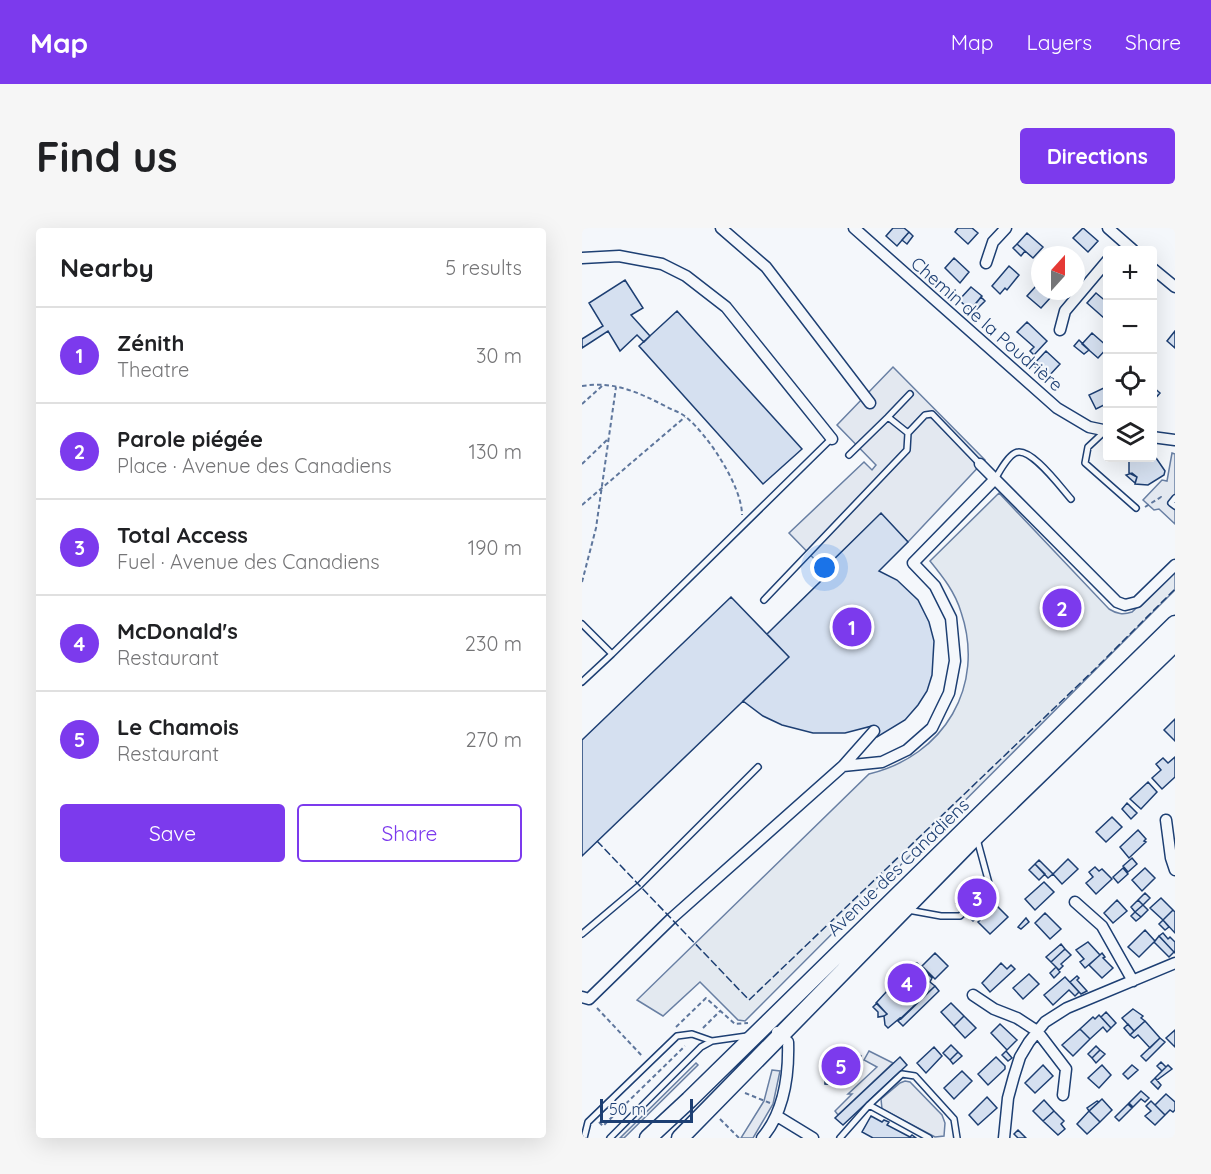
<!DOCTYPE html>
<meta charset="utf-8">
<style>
body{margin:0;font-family:Quicksand,sans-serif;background:#f6f6f6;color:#202124}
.controls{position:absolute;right:18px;top:18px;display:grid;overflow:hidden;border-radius:6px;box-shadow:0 6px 24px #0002}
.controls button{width:54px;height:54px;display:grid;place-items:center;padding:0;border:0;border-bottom:2px solid #e0e0e0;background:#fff;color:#202124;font:30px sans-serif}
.compass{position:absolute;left:449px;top:18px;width:54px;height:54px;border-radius:50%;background:#fff;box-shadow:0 6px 24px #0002;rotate:21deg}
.scale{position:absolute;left:18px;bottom:15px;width:93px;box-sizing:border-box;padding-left:6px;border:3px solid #1d3f73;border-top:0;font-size:16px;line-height:21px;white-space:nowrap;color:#1d3f73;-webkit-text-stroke:4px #f4f7fb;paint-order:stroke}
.you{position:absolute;left:243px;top:340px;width:21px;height:21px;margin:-15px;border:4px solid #fff;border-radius:50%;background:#1a73e8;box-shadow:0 0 0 9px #1a73e833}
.badge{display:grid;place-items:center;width:39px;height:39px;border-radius:50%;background:#7c3aed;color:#fff;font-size:20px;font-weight:700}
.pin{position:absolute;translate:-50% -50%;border:3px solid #fff;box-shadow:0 2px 6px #0006}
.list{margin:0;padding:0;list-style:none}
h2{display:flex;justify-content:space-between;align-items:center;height:78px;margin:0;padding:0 24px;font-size:26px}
h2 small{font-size:20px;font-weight:400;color:#757577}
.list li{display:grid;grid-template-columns:39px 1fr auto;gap:18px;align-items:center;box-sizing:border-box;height:96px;padding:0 24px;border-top:2px solid #e0e0e0}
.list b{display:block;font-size:22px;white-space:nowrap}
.list p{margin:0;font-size:20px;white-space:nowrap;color:#757577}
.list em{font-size:20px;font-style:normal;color:#757577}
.actions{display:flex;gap:12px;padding:18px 24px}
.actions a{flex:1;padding:14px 0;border:2px solid #7c3aed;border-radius:6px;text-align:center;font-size:21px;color:#7c3aed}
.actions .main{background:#7c3aed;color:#fff}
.icon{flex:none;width:33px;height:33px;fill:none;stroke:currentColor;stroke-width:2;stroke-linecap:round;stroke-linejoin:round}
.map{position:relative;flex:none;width:593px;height:910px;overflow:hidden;border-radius:6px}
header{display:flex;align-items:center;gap:36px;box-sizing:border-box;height:84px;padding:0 30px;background:#7c3aed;color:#fff}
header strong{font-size:28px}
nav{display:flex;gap:33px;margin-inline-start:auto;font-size:21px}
.intro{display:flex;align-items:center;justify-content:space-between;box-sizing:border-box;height:144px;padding:0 36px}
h1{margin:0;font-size:42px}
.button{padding:15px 27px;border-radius:6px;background:#7c3aed;color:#fff;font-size:21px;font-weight:700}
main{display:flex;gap:36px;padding:0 36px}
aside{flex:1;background:#fff;border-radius:6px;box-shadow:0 6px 24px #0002}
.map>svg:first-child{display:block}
.green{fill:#e3e9f0;stroke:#687fa3;stroke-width:1.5}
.parking{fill:#e3e8f0;stroke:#687fa3;stroke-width:1.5}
.building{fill:#d5e0f0;stroke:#1d3f73;stroke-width:1.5}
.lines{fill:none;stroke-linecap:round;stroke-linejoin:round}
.lane-casing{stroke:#1d3f73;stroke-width:8}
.street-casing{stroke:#1d3f73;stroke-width:13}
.secondary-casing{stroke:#1d3f73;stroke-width:19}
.path{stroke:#5e769c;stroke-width:2;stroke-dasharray:4.5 3;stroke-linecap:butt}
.lane{stroke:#f4f7fb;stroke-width:5}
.street{stroke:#f4f7fb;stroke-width:10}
.secondary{stroke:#f4f7fb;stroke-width:16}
.fence{stroke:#1d3f73;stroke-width:1.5;stroke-dasharray:8 3;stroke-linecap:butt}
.labels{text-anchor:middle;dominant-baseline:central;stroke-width:4.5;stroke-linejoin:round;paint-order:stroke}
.street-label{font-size:18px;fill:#1d3f73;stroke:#f4f7fb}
</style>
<header>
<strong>Map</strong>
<nav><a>Map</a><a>Layers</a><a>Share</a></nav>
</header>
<div class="intro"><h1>Find us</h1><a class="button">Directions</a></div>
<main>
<aside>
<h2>Nearby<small>5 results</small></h2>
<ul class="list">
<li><span class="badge">1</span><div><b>Zénith</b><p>Theatre</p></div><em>30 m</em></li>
<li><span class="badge">2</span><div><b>Parole piégée</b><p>Place · Avenue des Canadiens</p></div><em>130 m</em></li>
<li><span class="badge">3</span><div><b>Total Access</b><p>Fuel · Avenue des Canadiens</p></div><em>190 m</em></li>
<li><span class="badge">4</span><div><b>McDonald's</b><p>Restaurant</p></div><em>230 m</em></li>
<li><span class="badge">5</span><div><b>Le Chamois</b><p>Restaurant</p></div><em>270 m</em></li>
</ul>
<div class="actions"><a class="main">Save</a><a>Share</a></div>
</aside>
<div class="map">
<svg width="593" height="910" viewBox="0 0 593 910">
<rect width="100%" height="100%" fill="#f4f7fb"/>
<path class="green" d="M417,265L527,381C535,386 541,387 550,384L593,343V362L163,793L156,792L118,754L81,788L55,772L287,546C362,528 404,458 379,384C373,364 361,349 348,333Z
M114,835L116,837L42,910H38Z"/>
<path class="parking" d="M311,139L403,232L326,314L299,286L242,341L207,305L282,234L290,242L294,237L255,197Z
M590,225L593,226V296L577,281L572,282L561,272L580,252L585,253Z
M287,823L311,835L256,887L253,883L270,866H266L295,839L282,832Z
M190,842L198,843L191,876L171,910H159L182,873Z
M323,853L328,854L360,887L363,895L362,908L353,909L300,881L299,871L318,855Z"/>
<path class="building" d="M311,0H322L327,4L315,18L304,8Z
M376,0H390L396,5L386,16L373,4Z
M501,0L516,13L506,24L491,10Z
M327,4L331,8L325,16L320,12Z
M445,5L461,19L451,30L435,16Z
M435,16L443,23L439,28L431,20Z
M372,30L387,44L378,55L363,40Z
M427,38L437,47L425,62L423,60L418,66L410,58Z
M43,52L61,80L49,87L68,108L62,114L55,107L38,123L26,103L0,120V111L21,98L7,75Z
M455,57L458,59V63H462L469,69L459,80L445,68Z
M389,59L400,68L388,82L377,72Z
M514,65L526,75V86L522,90L505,75Z
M399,69L403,73L395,81L392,78Z
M95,83L220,221L181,256L57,118Z
M445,94L465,113L452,127L448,123L452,119L435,104Z
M593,103V120L585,113Z
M510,105L526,119L516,130L500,116Z
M497,112L507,122L502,126L492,118Z
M464,123L478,136L465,150L451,137Z
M526,158V175L514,181L507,167Z
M570,158L578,165L570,174Z
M570,224L583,243L582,247L566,257L553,256L555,249L547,245V233L550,230H570Z
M550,245L555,249L553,255L544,247Z
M299,285L326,314L297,343L315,352L336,372L347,394L352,413L350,447L345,463L336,477L323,492L295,509L290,498L263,505H231L200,497L181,488L161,473L207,429L185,406L242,350L237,346Z
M149,369L207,429L0,628V512Z
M593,491V513L582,502Z
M593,529V549L580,561L570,550L579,542L574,536L581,530L586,535Z
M566,554L575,564L559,581L548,571Z
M545,575L555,585L549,591L540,581Z
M530,589L540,599L524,614L514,604Z
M556,602L564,611L562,613L564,614L547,630L538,619Z
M550,630L555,636L546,644L541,638Z
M486,631L496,641L480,656L471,646Z
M457,632L471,646L466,650L453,636Z
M453,636L463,646L457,652L447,642Z
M513,639L517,643L520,641L530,651L514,666L504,655L511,649L507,644Z
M541,640L546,646L536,655L531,649Z
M563,640L573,650L560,663L550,652Z
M462,654L472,664L453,682L443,671Z
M394,656L411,674L391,693L374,675Z
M563,665L568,670L561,677L556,672Z
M579,670L591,682L581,692L568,680Z
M535,672L545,683L531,695L522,685Z
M556,672L561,677L553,684L549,679Z
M414,677L426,689L408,706L396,694Z
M561,677L566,682L559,689L553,684Z
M591,682L593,684V705L581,692Z
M553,684L559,689L554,693L549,688Z
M463,685L479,701L468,711L453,695Z
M444,690L447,694L439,701L436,699Z
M581,692L587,699L583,702L577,696Z
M563,702L573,713L577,708L592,724L587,729L572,714L557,729L546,719Z
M581,705L586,711L588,709L593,714V725L577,708Z
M506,714L518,727L503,740L498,734L502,731L494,722Z
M479,716L483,721L469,734L464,729Z
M483,721L489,727L479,736L481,738L477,742L469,734Z
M353,725L366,738L353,751L340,738Z
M520,725L523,729L521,730L531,740L520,750L507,737Z
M332,735H335L350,750L348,754L353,758L319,791L318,790L306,800L303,797L302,788L305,786L294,775L318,749L326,744V741Z
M419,735L425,741L429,737L433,741L408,764L400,755Z
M474,739L478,744L472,750L468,745Z
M447,746L457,756L441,771L431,760Z
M495,748L497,750L495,752L505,763L499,766L488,754Z
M483,749L497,764L493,768L487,762L471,777L462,767Z
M353,758L357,763L321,798L316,793Z
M295,775L305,786L302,788L296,789V784L291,779Z
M369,775L382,788L372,798L359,784Z
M551,781L561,788L559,790L563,793L552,803L540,790Z
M524,784L534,795L529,800L519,789Z
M517,787L529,800L525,804L521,799L508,811L498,801L511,789L513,791Z
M382,788L394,800L383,810L372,798Z
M563,793L578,810L568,820L556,807L552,810L548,807Z
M418,796L435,812L425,822L409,805Z
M546,796L552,803L548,807L542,800Z
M498,801L508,811L491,828L480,817Z
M593,802V819L584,810Z
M578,810L583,814L564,833L559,828Z
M369,817L376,824L368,832L361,825Z
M256,818L261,819L255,831H250Z
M514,818L518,822L510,830L506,826Z
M261,819L279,828L268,849L259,857L243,856V831H255Z
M352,819L360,828L344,845L335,835Z
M518,822L523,826L514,835L510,830Z
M424,823L430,830L426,833L420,827Z
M376,824L380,828L371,836L368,832Z
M318,829L325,837L261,897L253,890Z
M414,829L423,838V841L406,857L396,846Z
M579,834L584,839L580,843L575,838Z
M461,837L471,848L453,865L443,855Z
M520,837L529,847L517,860L506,850Z
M550,837L556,842L546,851L541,846Z
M586,837L590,841L575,852L573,850Z
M380,843L390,853L372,871L362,860Z
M573,850L579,857L576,861L569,854Z
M559,863L567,870L563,874L559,871L551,879L547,875Z
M584,866L593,874V882L591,884L588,882L583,887L573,877Z
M405,869L415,880L396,897L387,887Z
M520,871L530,882L518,894L507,883Z
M462,872L472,883L461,893L451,883Z
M515,873L517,874L507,883L505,880Z
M569,873L583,887L573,897L563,888L569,883L564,878Z
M546,876L550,880L537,893L533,889Z
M472,883L482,893L479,896L483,901L476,907L461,893Z
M507,883L518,894L505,906L495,896Z
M289,888L300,894L302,892L307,894L305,897L328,909L330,907L334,910H291L280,904Z
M436,902L444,910H436L432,906Z"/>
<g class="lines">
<defs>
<path id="lane" d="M328,166L306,189L326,205L343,187L350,186L398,236
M522,204L506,219L503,235L554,280
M267,227L306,189
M413,251C418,243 425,229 433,225C448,217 479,260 489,271
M593,270L589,275L593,278
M182,372L325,222L326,205
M0,396L30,426L0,454
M30,426L249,211
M326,682L359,688H378L408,659L395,611
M0,706L58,657L176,539
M287,877L347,910
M2,910L6,894L95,808L110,806L130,813
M28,910L119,819L130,813L165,808
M258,910L287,877L320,846L333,848L372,891L375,910"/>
<path id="street" d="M139,0L184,39L288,175
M272,0L475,180L507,199L526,203
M526,0L551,22
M0,30L37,28L80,36L104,48L144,79L250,211
M404,35L411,14L424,0
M570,40L593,59
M478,102L483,83L526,32
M570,209L593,212
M398,236L535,374L543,377L555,374L593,337
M261,538L300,534L325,522L350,500L367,465L373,433L369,390L353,358L331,335L413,251
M584,592L589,630L593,642
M493,674L520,698L551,753
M391,767L412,781L435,790L455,803L484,841L481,867
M0,769L7,771L90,690L261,538L292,503
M195,888L231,910
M180,910C202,884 207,846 206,814L195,804
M422,910L426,870L432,848L438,829L447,814L463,794L485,780L593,735"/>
<path id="secondary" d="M66,910L107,872L593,396
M98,910L394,608L593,415"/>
</defs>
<use href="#lane" class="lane-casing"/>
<use href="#street" class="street-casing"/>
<use href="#secondary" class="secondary-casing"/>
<path class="path" d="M0,158C32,153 56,164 83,178C90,182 98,184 104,189C126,207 160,258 160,287
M0,176L20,158
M0,236L26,211
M0,277L103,189
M563,279L579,269L581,271
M0,354L14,300L34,159
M15,780L61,829
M94,799L124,770L153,796L166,795
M121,800L138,783
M163,865L188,875
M138,891L157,910
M17,894L21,898L103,818"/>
<use href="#lane" class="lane"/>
<use href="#street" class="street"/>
<use href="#secondary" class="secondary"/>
<path class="fence" d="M15,613L167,772L511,443L593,361"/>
</g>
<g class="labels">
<g class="street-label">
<text transform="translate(405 96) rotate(41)">Chemin de la Poudrière</text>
<text transform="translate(316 639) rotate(-44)">Avenue des Canadiens</text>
</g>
</g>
</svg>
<div class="controls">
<button>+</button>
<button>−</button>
<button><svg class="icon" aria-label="locate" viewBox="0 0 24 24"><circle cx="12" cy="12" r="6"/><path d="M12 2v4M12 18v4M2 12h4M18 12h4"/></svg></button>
<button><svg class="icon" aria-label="layers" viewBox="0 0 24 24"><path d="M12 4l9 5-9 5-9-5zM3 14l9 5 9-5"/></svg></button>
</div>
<svg class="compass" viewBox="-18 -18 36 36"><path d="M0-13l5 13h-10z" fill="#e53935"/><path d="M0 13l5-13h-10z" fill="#757577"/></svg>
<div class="scale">50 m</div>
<div class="you"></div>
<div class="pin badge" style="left:270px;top:399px">1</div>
<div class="pin badge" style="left:480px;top:380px">2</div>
<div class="pin badge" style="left:395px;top:670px">3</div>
<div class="pin badge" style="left:325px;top:755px">4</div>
<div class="pin badge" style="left:259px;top:838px">5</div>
</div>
</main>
